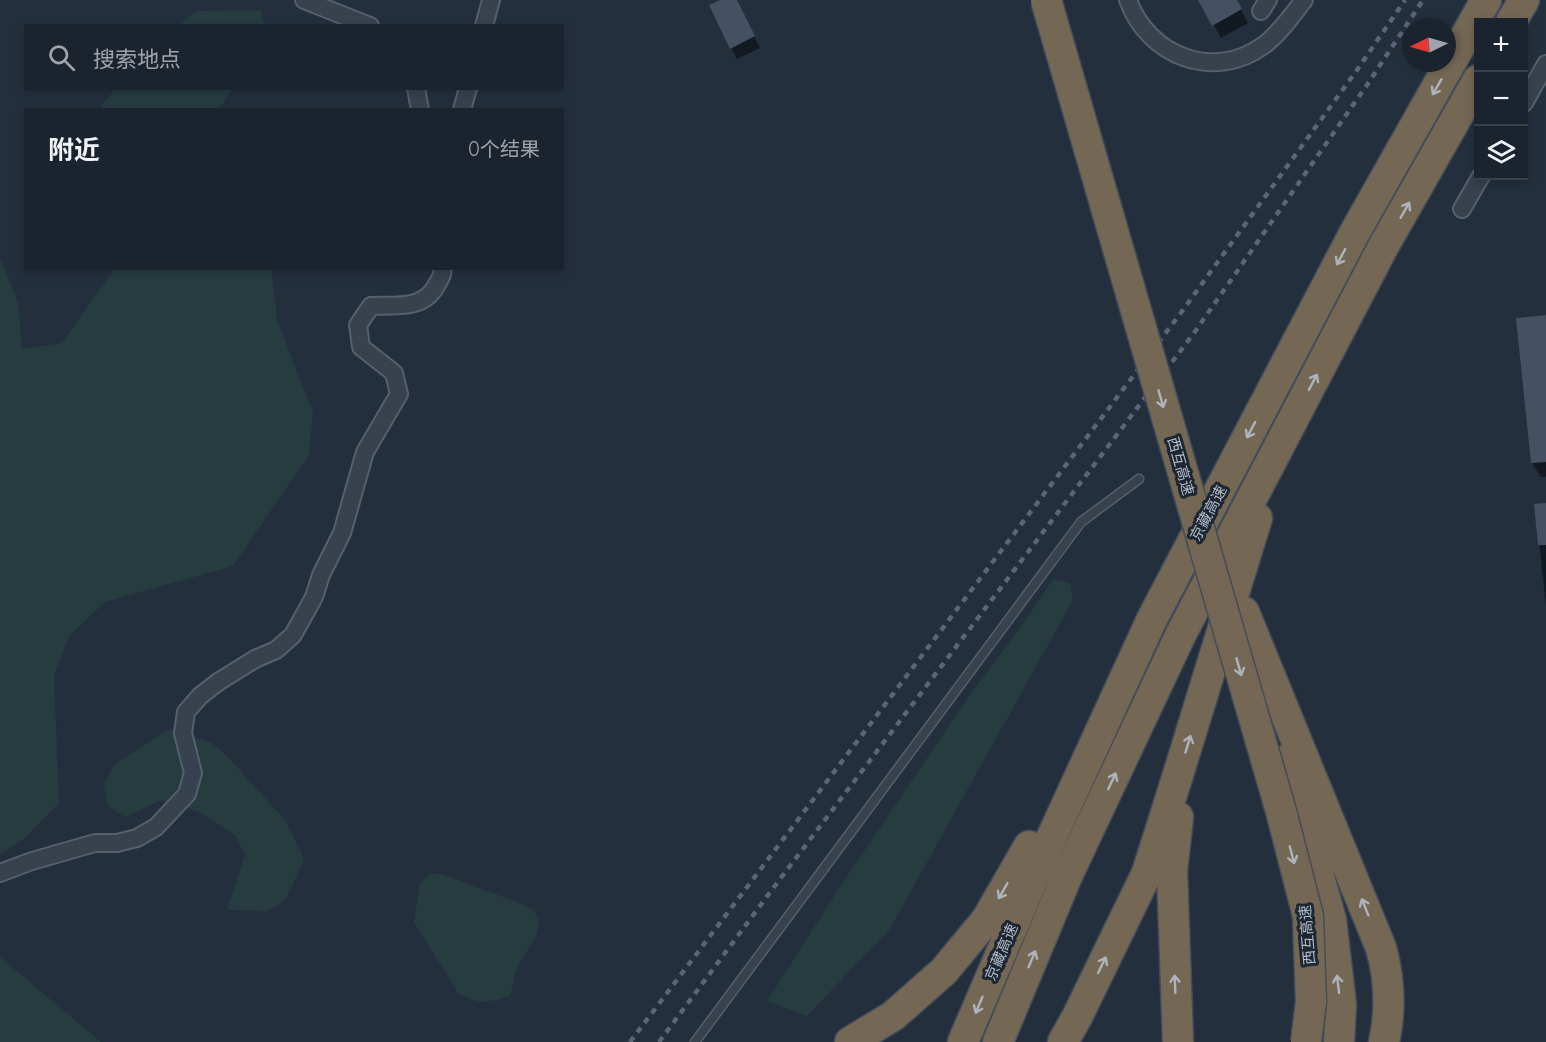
<!DOCTYPE html>
<html lang="zh">
<meta charset="utf-8">
<style>
body{margin:0;font-family:Quicksand,"Noto Sans SC",sans-serif;background:#242b36;color:#f1f3f6}
.controls{position:absolute;right:18px;top:18px;display:grid;overflow:hidden;border-radius:0px;box-shadow:0 3px 9px #0003}
.controls button{width:54px;height:54px;display:grid;place-items:center;padding:0;border:0;border-bottom:2px solid #39404a;background:#1b232e;color:#f1f3f6;font:30px sans-serif}
.compass{position:absolute;left:1402px;top:18px;width:54px;height:54px;border-radius:50%;background:#1b232e;box-shadow:0 3px 9px #0003;rotate:265deg}
.list{margin:0;padding:0;list-style:none}
h2{display:flex;justify-content:space-between;align-items:center;height:78px;margin:0;padding:0 24px;font-size:26px}
h2 small{font-size:20px;font-weight:400;color:#a0a4aa}
.icon{flex:none;width:33px;height:33px;fill:none;stroke:currentColor;stroke-width:2;stroke-linecap:round;stroke-linejoin:round}
.map{position:relative;flex:none;width:1546px;height:1042px;overflow:hidden}
.search{position:absolute;background:#1b232e;box-shadow:0 3px 9px #0003;left:24px;top:24px;width:540px;height:66px;display:flex;align-items:center;gap:15px;box-sizing:border-box;padding:0 21px;border-radius:0px;color:#a0a4aa;font-size:22px}
.panel{position:absolute;background:#1b232e;box-shadow:0 3px 9px #0003;left:24px;top:108px;width:540px;height:162px;border-radius:0px}
.map>svg:first-child{display:block}
.green{fill:#263c3f}
.shadow{fill:#0007}
.building{fill:#455162}
.lines{fill:none;stroke-linecap:round;stroke-linejoin:round}
.service-casing{stroke:#565f6c;stroke-width:11}
.minor-casing{stroke:#565f6c;stroke-width:20}
.motorway-casing{stroke:#434c59;stroke-width:33}
.service{stroke:#38414e;stroke-width:8}
.minor{stroke:#38414e;stroke-width:16}
.motorway{stroke:#746855;stroke-width:30}
.rail{stroke:#5a6575;stroke-width:4.5;stroke-dasharray:6 6;stroke-linecap:butt}
.motorway-bridge-casing{stroke:#434c59;stroke-width:33;stroke-linecap:butt}
.motorway-bridge{stroke:#746855;stroke-width:30}
.oneway{stroke:#aeb4bd}
.labels{text-anchor:middle;dominant-baseline:central;stroke-width:6;stroke-linejoin:round;paint-order:stroke}
.street-label{font-size:15px;fill:#b4bcc9;stroke:#1d2633}
</style>
<div class="map">
<svg width="1546" height="1042" viewBox="0 0 1546 1042">
<rect width="100%" height="100%" fill="#242f3e"/>
<path class="green" d="M260,10L265,25H179L196,11Z
M116,88H232V89L219,109H100L101,106Z
M0,258L18,302L22,349L62,343L114,269H274L272,274L277,320L313,412L309,455L233,566L105,602L69,636L54,675L59,803L24,839L0,854Z
M1053,579L1070,583L1073,600L890,929L807,1016L767,1001L843,882L970,695L1027,618Z
M169,729L212,743L228,757L286,821L304,859L286,899L268,911L227,910L245,855L235,835L199,812L162,800L125,817L108,806L104,785L114,765Z
M429,874H442L509,899L533,909L539,921L537,934L516,970L510,996C486,1002 481,1006 458,993L414,922L420,884Z
M0,957L101,1042H0Z"/>
<path class="shadow" d="M723,0H736L760,48L737,59L731,48Z
M1200,0H1236L1248,23L1221,38Z
M1546,317V477H1541L1532,463Z
M1546,504V606L1535,505Z"/>
<path class="building" d="M720,0H737L755,36L730,49L709,5Z
M1198,0H1237L1242,9L1212,26Z
M1546,315V462L1531,463L1516,318Z
M1546,503V545H1538L1534,504Z"/>
<g class="lines">
<defs>
<path id="service" d="M695,1042L1081,522L1139,479"/>
<path id="minor" d="M304,0L370,26
M1128,0C1148,56 1214,82 1264,45C1280,33 1292,15 1304,0
M1261,11L1268,0
M484,26L491,0
M416,88L420,110
M1524,103L1546,64
M462,110L468,88
M1462,209L1481,176
M0,873L32,861L95,843H117L137,838L156,827L187,794L193,773L183,733L186,712L200,696L218,682L255,659L276,650L293,635L314,597L321,575L342,533L365,452L399,394L394,373L361,347L358,325L371,306C395,305 423,310 436,286C439,280 444,275 442,268"/>
<path id="motorway" d="M1511,22L1524,0
M1244,612L1381,948C1390,980 1391,1010 1384,1042
M1287,760L1331,920L1341,1005L1339,1042
M850,1042L893,1016L944,971L987,919L1029,846
M963,1042L1039,865L1152,619L1355,232L1486,0
M998,1042L1067,876L1181,634L1383,247L1478,80
M1063,1042L1077,1017L1147,873L1177,778L1257,518
M1178,1042L1172,871L1178,817"/>
</defs>
<use href="#service" class="service-casing"/>
<use href="#minor" class="minor-casing"/>
<use href="#motorway" class="motorway-casing"/>
<use href="#service" class="service"/>
<use href="#minor" class="minor"/>
<use href="#motorway" class="motorway"/>
<path class="rail" d="M630,1042L1180,314L1357,70L1405,0
M659,1042L774,887L1194,333L1367,85L1423,0"/>
<defs>
<path id="motorway-bridge" d="M1046,0L1281,811L1308,916L1311,1002L1306,1042"/>
</defs>
<use href="#motorway-bridge" class="motorway-bridge-casing"/>
<use href="#motorway-bridge" class="motorway-bridge"/>
</g>
<defs><path id="oneway-shaft" d="M-6 0H5M1.5-3L5.5 0L1.5 3" fill="none" stroke-width="1.6" stroke-linecap="round" stroke-linejoin="round" transform="scale(1.5)"/></defs>
<g class="oneway">
<use href="#oneway-shaft" transform="translate(1437 87) rotate(120)"/>
<use href="#oneway-shaft" transform="translate(1405 210) rotate(-60)"/>
<use href="#oneway-shaft" transform="translate(1341 257) rotate(118)"/>
<use href="#oneway-shaft" transform="translate(1313 382) rotate(-62)"/>
<use href="#oneway-shaft" transform="translate(1161 399) rotate(74)"/>
<use href="#oneway-shaft" transform="translate(1251 430) rotate(118)"/>
<use href="#oneway-shaft" transform="translate(1239 667) rotate(74)"/>
<use href="#oneway-shaft" transform="translate(1188 744) rotate(-73)"/>
<use href="#oneway-shaft" transform="translate(1112 781) rotate(-65)"/>
<use href="#oneway-shaft" transform="translate(1292 855) rotate(75)"/>
<use href="#oneway-shaft" transform="translate(1003 891) rotate(120)"/>
<use href="#oneway-shaft" transform="translate(1365 907) rotate(-112)"/>
<use href="#oneway-shaft" transform="translate(1032 959) rotate(-67)"/>
<use href="#oneway-shaft" transform="translate(1102 965) rotate(-64)"/>
<use href="#oneway-shaft" transform="translate(1175 984) rotate(-92)"/>
<use href="#oneway-shaft" transform="translate(1338 984) rotate(-97)"/>
<use href="#oneway-shaft" transform="translate(979 1005) rotate(113)"/>
</g>
<g class="labels">
<g class="street-label">
<text transform="translate(1181 466) rotate(74)">西互高速</text>
<text transform="translate(1208 513) rotate(-62)">京藏高速</text>
<text transform="translate(1307 935) rotate(-95)">西互高速</text>
<text transform="translate(1001 952) rotate(-67)">京藏高速</text>
</g>
</g>
</svg>
<div class="controls">
<button>+</button>
<button>−</button>
<button><svg class="icon" aria-label="layers" viewBox="0 0 24 24"><path d="M12 4l9 5-9 5-9-5zM3 14l9 5 9-5"/></svg></button>
</div>
<svg class="compass" viewBox="-18 -18 36 36"><path d="M0-13l5 13h-10z" fill="#e53935"/><path d="M0 13l5-13h-10z" fill="#a0a4aa"/></svg>
<div class="search"><svg class="icon" aria-label="search" viewBox="0 0 24 24"><circle cx="10" cy="10" r="6"/><path d="M15 15l6 6"/></svg>搜索地点</div>
<section class="panel">
<h2>附近<small>0个结果</small></h2>
<ul class="list">
</ul>
</section>
</div>
